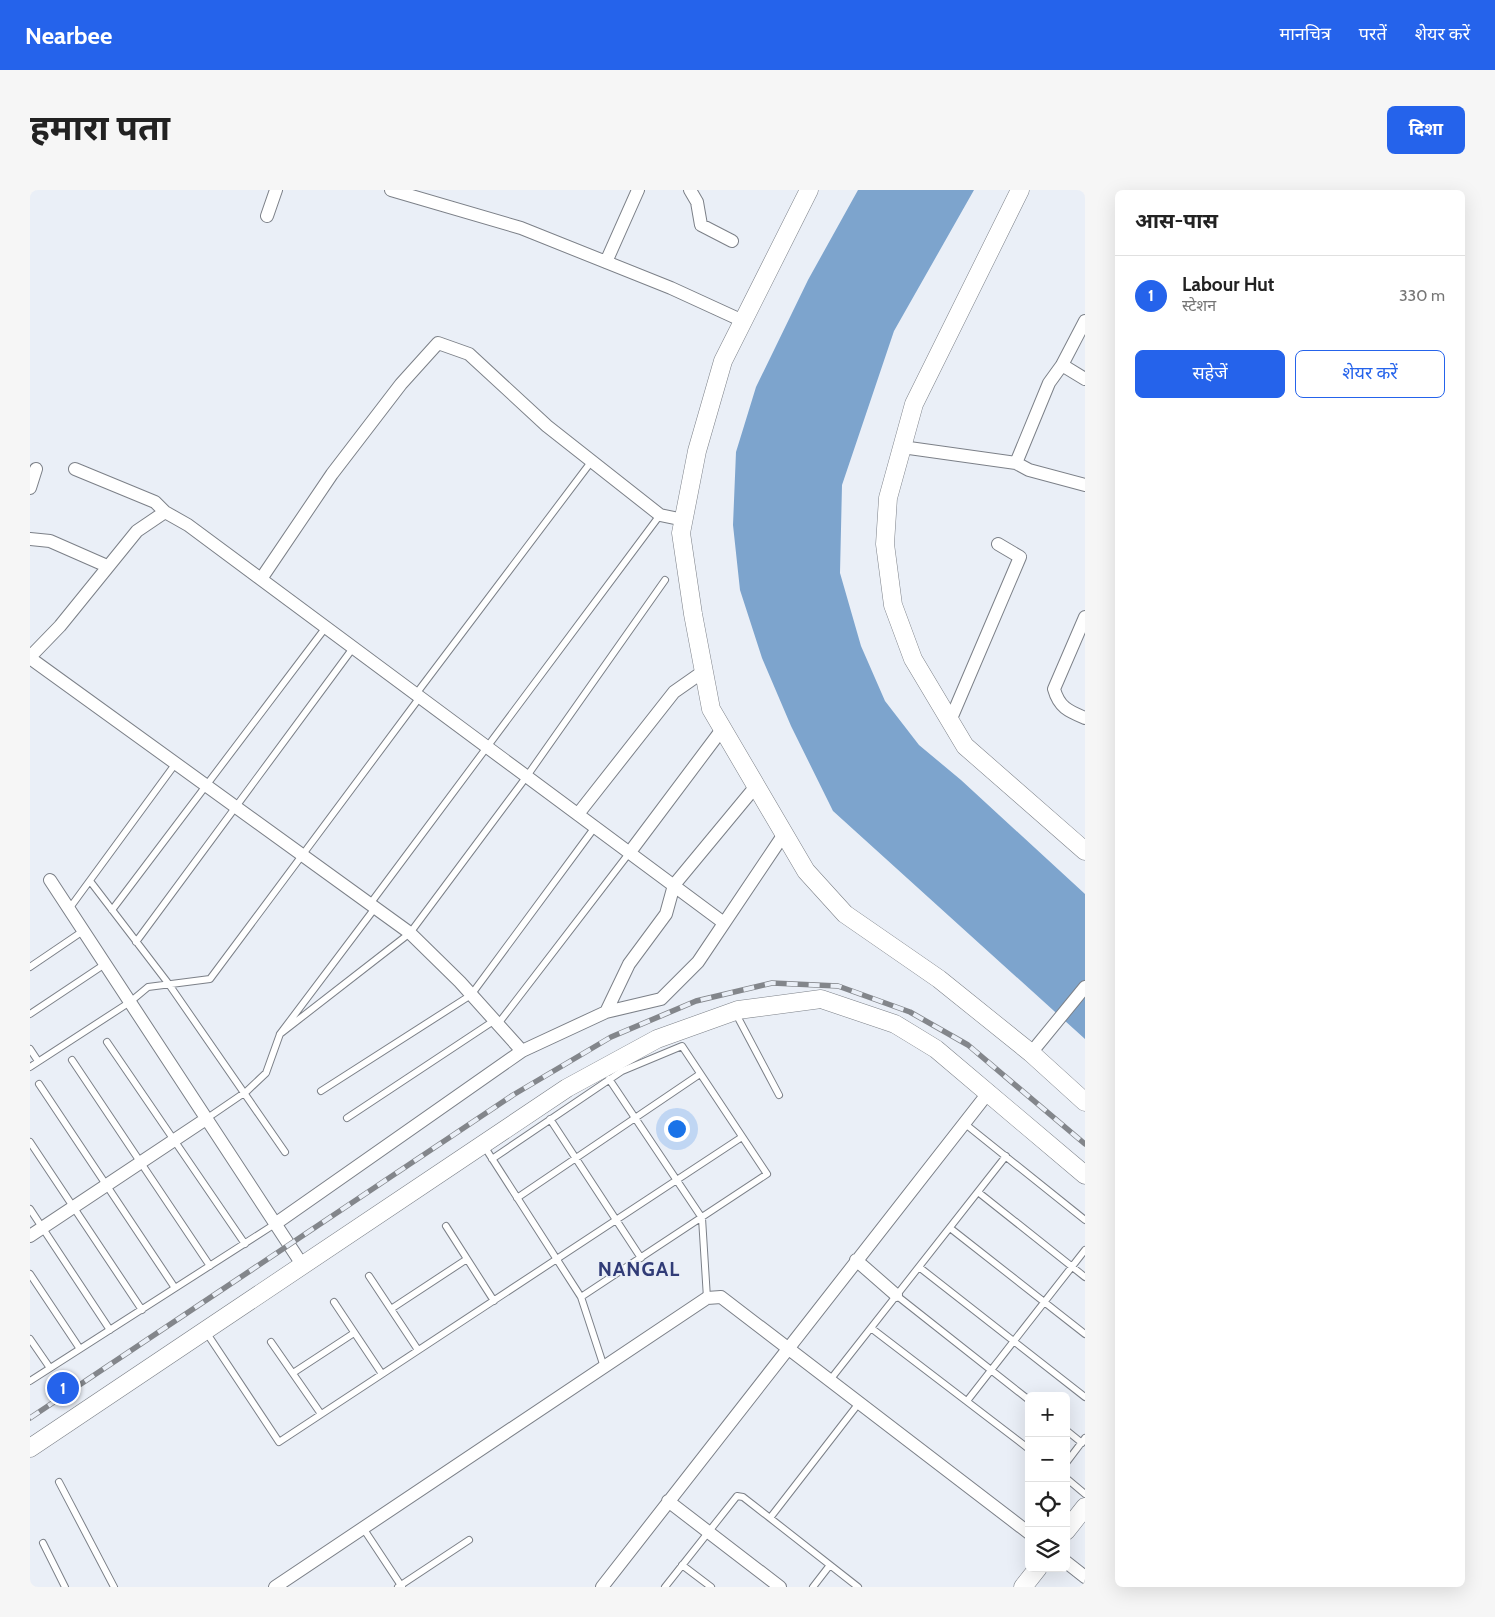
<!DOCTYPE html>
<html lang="hi">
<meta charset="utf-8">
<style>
body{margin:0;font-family:Cabin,"Noto Sans Devanagari",sans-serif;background:#f6f6f6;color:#222}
.controls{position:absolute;right:15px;bottom:15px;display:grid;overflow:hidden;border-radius:8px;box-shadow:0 5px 20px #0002}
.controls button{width:45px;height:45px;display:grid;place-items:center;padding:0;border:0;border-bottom:1px solid #e0e0e0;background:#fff;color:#222;font:25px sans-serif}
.you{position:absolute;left:646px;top:938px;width:18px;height:18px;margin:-12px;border:4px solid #fff;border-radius:50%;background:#1a73e8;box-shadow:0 0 0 8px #1a73e833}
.badge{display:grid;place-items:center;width:32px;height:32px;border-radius:50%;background:#2563eb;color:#fff;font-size:16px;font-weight:700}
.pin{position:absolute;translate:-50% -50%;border:2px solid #fff;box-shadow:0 1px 5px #0006}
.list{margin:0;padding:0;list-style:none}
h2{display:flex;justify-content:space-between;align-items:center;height:65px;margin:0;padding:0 20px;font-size:21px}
h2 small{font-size:16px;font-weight:400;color:#767676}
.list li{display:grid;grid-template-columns:32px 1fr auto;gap:15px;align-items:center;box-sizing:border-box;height:80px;padding:0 20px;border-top:1px solid #e0e0e0}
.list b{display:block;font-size:19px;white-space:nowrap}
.list p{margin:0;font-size:16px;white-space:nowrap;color:#767676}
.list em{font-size:16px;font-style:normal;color:#767676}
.actions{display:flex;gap:10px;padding:15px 20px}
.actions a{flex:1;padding:11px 0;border:1px solid #2563eb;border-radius:8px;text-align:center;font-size:18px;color:#2563eb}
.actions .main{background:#2563eb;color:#fff}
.icon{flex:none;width:28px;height:28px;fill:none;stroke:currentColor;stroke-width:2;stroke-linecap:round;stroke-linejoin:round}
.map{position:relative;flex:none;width:1055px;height:1397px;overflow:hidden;border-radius:8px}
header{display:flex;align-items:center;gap:30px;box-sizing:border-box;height:70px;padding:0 25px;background:#2563eb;color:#fff}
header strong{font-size:24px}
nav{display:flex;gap:28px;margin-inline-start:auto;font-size:18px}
.intro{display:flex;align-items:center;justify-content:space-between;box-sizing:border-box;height:120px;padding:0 30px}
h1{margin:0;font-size:35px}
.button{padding:12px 22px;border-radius:8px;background:#2563eb;color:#fff;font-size:18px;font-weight:700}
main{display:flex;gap:30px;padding:0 30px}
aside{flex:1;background:#fff;border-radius:8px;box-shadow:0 5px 20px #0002}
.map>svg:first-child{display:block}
.water{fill:#7da4cd}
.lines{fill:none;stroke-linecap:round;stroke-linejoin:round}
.lane-casing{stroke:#7c8088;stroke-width:8}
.street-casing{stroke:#7c8088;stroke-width:14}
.secondary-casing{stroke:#7c8088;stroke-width:19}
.lane{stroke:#fff;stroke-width:6}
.street{stroke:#fff;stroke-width:12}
.secondary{stroke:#fff;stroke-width:18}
.rail-casing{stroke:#83868b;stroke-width:5.5}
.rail{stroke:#eaeff7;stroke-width:4;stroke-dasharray:11;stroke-linecap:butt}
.labels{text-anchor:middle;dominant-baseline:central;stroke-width:4;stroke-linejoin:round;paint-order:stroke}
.district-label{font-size:20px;font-weight:bold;letter-spacing:1px;fill:#313c77;stroke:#eaeff7}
</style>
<header>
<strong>Nearbee</strong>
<nav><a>मानचित्र</a><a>परतें</a><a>शेयर करें</a></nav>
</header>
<div class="intro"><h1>हमारा पता</h1><a class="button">दिशा</a></div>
<main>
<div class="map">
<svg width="1055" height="1397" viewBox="0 0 1055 1397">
<rect width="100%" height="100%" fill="#eaeff7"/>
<path class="water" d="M828,0H944L864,141L812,295L810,383L831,456L855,511L889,555L931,590L1055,704V849L803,621L761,536L732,468L710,400L703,335L706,262L726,197L778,90Z"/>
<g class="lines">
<defs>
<path id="lane" d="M386,504L561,272
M60,691L138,793L255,962
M340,714L630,325
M39,719L146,573
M82,720L296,437
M106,752L323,458
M0,777L53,741
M705,822L749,905
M0,824L75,774
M468,834L600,662
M250,844L380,743L497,586L635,390
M77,852L215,1054
M0,859L8,871
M42,870L180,1076
M0,877L100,812L118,797L180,789L390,507
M579,889L672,1028L677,1108
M9,894L145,1098
M291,901L441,805L565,637
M317,928L465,830
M176,929L217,901L236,883L250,844L345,718
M520,929L611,1068
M934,933L1055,1030
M0,952L112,1120
M454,956L551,1107L574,1177
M462,969L592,881L652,856L737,984L551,1107
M948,1002L1055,1087
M487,1008L670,884
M0,1019L80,1140
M416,1036L464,1111
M920,1038L1055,1144
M889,1077L1055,1207
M0,1084L50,1159
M339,1086L388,1160
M866,1105L999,1210
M304,1112L352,1184
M361,1119L437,1069
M841,1138L999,1259
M176,1142L249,1252L712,947
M0,1149L20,1178
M241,1152L291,1224
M263,1183L324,1143
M800,1190L976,966
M0,1191L245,1034
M937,1211L1055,1060
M1036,1240L1052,1253
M1036,1273L1055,1248
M1036,1288L1055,1304
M29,1292L84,1397
M740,1328L828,1397
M333,1338L372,1397
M13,1353L35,1397
M652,1375L681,1397
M368,1397L439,1350
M635,1397L707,1306L713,1307L740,1328L829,1213
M783,1397L800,1375"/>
<path id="street" d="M361,0L491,38L641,98L713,131
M660,0L667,12L671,35L702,51
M237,26L246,0
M576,72L608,0
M1032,175L1055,189
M872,257L986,273L999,280L1055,295
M986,273L1019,193L1032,175L1055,131
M45,279L125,312L135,322
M0,298L6,279
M0,349L20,351L77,376
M231,389L302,284L371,194L408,153L439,164L517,236L630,325L654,330
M1055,427L1024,499C1029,517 1038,521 1055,528
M0,467L30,436L107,341L135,322L158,335L694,733
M0,468L380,743L430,792L492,861
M920,531L990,367L968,354
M548,624L644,502L674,481
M600,662L693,538
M20,690L273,1076
M576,822L599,774L636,724L644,695L726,596
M1001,863L1055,797
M245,1034L492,861L576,822L631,809L668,772L754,644
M0,1046L176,929
M826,1070L866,1105
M638,1311L750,1397
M1036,1372L1055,1387
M245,1397L677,1108L691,1107L999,1343
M572,1397L958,903"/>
<path id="secondary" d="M779,0L693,171L667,261L651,343L663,424L681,519L776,681L815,724L909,789L1001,863L1055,912
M990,0L884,214L858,308L855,354L863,415L883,469L935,556L1055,661
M0,1258L537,898L627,849L708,820L791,809L865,834L906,859L1055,985
M1036,1341L1055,1317
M993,1397L1008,1378"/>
</defs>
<use href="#lane" class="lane-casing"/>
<use href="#street" class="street-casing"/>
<use href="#secondary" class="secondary-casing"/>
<use href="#lane" class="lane"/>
<use href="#street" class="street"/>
<use href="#secondary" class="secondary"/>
<defs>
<path id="rail" d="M0,1228L483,905L581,847L666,811L742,793L808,796L880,822L938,855L1055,954"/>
</defs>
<use href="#rail" class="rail-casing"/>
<use href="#rail" class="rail"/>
</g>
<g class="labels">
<g class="district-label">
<text x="609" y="1079">NANGAL</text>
</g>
</g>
</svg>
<div class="controls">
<button>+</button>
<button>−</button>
<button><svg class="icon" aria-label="locate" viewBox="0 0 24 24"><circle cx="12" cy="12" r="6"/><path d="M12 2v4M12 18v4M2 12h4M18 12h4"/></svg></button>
<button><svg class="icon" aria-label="layers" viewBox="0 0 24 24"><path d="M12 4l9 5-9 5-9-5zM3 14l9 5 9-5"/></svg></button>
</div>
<div class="you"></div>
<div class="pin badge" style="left:33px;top:1198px">1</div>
</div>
<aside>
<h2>आस-पास<small></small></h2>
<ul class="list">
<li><span class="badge">1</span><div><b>Labour Hut</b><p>स्टेशन</p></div><em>330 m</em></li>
</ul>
<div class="actions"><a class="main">सहेजें</a><a>शेयर करें</a></div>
</aside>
</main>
